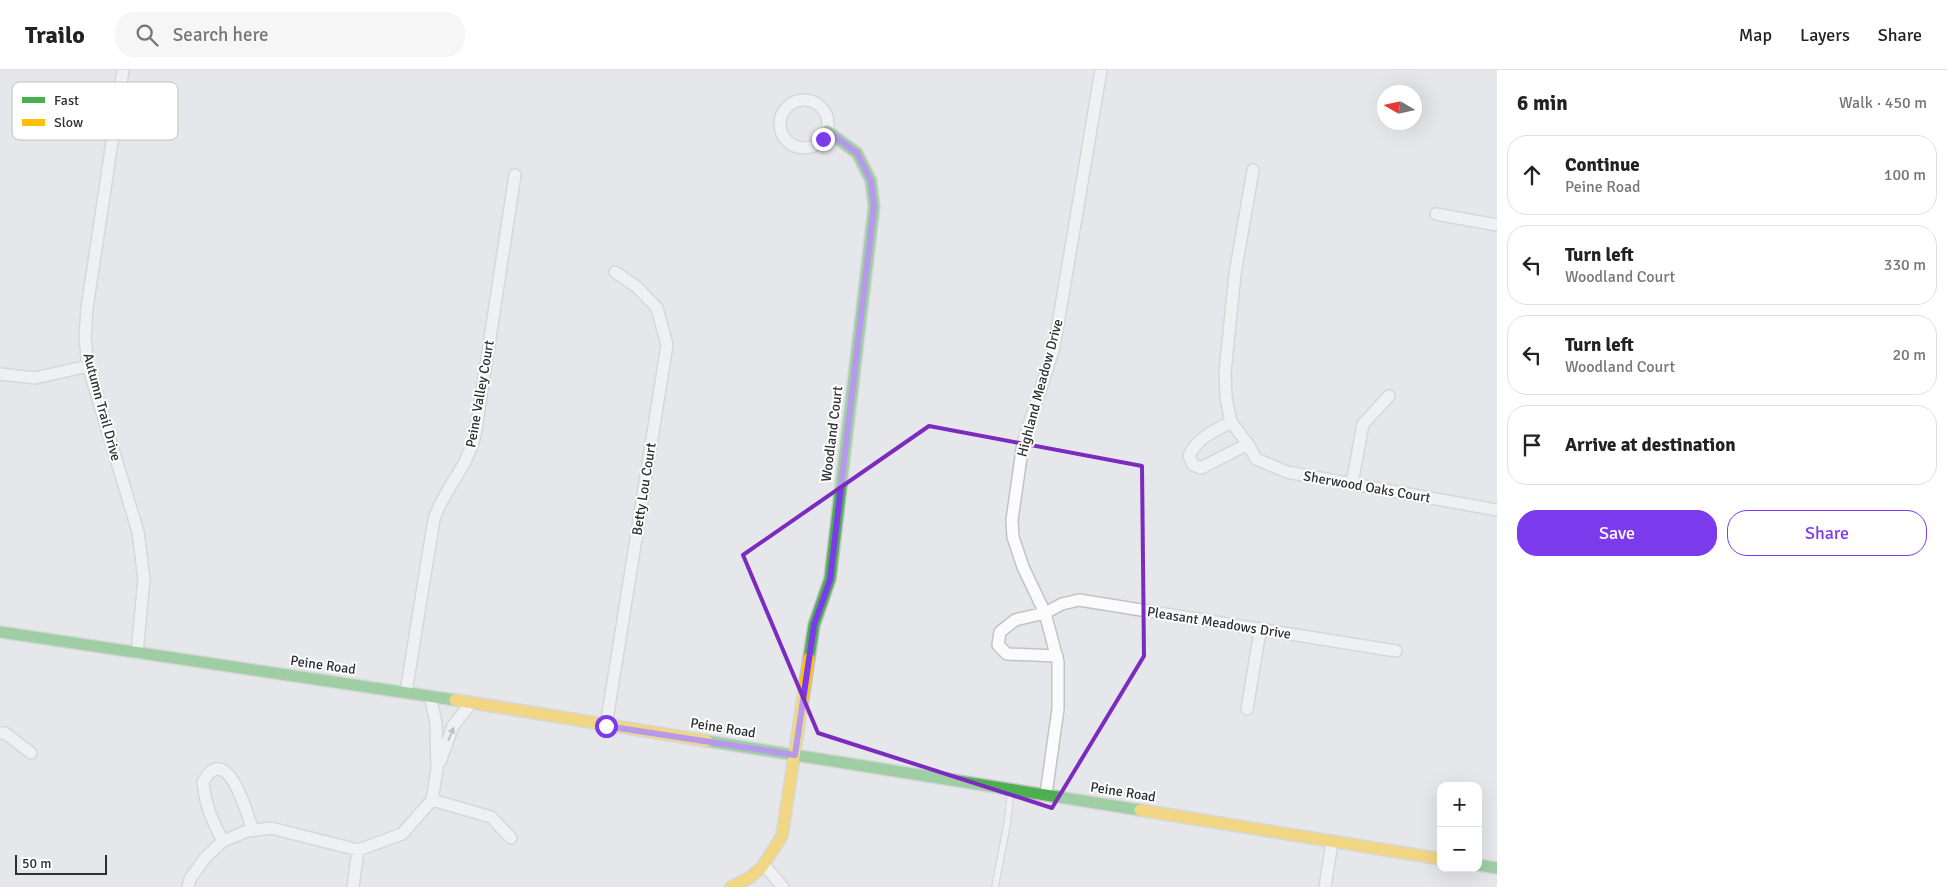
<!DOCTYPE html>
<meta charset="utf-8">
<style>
body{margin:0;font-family:Signika,sans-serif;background:#f6f6f6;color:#222}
.controls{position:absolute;right:15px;bottom:15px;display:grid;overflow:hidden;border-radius:10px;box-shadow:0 5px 20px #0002}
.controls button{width:45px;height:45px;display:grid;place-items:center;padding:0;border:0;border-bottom:1px solid #e0e0e0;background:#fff;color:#222;font:25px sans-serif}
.compass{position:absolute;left:1377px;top:15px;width:45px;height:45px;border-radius:50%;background:#fff;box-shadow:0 5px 20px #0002;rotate:279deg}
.scale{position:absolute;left:15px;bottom:12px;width:92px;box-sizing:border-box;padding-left:5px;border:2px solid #2f3032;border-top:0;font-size:14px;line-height:18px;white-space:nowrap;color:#2f3032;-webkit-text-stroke:4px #fff;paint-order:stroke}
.stop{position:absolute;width:15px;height:15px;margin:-11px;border:4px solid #7c3aed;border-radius:50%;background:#fff}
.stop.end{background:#7c3aed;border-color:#fff;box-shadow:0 1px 5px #0008}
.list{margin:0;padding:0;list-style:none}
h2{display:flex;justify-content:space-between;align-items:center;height:65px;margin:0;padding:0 20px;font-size:21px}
h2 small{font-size:16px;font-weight:400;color:#767676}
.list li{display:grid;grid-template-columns:32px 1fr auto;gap:15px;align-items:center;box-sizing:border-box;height:80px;margin:0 10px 10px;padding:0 10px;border:1px solid #e0e0e0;border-radius:20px}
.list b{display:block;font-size:19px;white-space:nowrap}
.list p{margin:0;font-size:16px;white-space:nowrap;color:#767676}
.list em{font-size:16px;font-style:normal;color:#767676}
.actions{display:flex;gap:10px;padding:15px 20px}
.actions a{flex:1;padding:11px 0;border:1px solid #7c3aed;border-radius:20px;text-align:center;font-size:18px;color:#7c3aed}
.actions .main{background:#7c3aed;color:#fff}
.icon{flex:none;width:28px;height:28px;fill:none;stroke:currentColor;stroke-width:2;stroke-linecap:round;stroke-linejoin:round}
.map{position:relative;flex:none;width:1497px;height:817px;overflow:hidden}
header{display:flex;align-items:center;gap:30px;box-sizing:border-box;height:70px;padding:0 25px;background:#fff;border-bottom:1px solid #e0e0e0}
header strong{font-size:24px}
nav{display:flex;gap:28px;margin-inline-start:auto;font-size:18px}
.search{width:350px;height:45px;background:#f6f6f6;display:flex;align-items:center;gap:12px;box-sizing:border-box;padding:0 18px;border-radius:20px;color:#767676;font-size:19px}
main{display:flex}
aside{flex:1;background:#fff}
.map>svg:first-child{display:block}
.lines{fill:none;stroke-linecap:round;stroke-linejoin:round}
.lane-casing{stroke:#c2c3c5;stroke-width:8}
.street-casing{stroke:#c2c3c5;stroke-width:14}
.fast-casing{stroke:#c2c3c5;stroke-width:14}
.slow-casing{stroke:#c2c3c5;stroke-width:14}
.lane{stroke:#fbfbfc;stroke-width:5.5}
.street{stroke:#fbfbfc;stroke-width:11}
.fast{stroke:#4caf50;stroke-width:11}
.slow{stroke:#ffc107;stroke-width:11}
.oneway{fill:#959697}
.route{stroke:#7c3aed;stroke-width:6}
.marked{fill:none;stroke:#7b2cbf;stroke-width:4;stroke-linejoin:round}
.labels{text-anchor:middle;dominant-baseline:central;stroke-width:4;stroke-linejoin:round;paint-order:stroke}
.street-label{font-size:14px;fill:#2f3032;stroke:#fff}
.key{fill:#fff;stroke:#c1c1c2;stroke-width:1}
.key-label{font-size:14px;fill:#2f3032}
</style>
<header>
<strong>Trailo</strong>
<div class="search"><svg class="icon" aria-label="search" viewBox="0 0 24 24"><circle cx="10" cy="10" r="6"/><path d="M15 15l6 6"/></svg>Search here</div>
<nav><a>Map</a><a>Layers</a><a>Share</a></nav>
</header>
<main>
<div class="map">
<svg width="1497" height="817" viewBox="0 0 1497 817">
<rect width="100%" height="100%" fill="#e6e7ea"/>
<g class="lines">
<defs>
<path id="lane" d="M995,817L1007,755L1011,721"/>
<path id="street" d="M123,0L87,238L85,267L88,296L138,462L144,509L137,583
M780 54a24 24 0 1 1 48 0a24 24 0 1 1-48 0Z
M1253,100L1235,204L1225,302L1226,328L1231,352L1248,374L1256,389L1287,402L1497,440
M1436,144L1497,155
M0,304L35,308L88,296
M1231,352C1214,361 1197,368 1189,386L1193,395L1201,398L1248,374
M1352,414L1363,354L1389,326
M1057,586L1007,584L998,575L1000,562L1015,550L1045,543L1062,534L1079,530L1396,581
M406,622L434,449C445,417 466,400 475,366L515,105
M1247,639L1260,561
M606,656L667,275L657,238L637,217L615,202
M0,663H5L31,683
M440,692L453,656L471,633
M1046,724L1058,639V592L1045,543L1023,497L1013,467L1012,450L1023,373L1054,278L1101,0
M432,730L491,747L511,768
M223,771C212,751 205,734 203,712C205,709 207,705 210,702C232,684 248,748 253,760
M764,795L783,817
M188,817L190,809L205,788L223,771L247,761L271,758L358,780L402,764L432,730L437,699L436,653L430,626
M353,817L358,780
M1325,817L1332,772"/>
<path id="fast" d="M0,562L455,630
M809,588L814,555L830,509L874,137L871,111L857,83L827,61
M707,671L1140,740
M1478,795L1497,798"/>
<path id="slow" d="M455,630L707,671
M1140,740L1441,789
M731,817L749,808L762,797L782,766L809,588"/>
</defs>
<use href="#lane" class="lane-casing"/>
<use href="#street" class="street-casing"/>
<use href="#fast" class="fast-casing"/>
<use href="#slow" class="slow-casing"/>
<use href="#lane" class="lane"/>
<use href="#street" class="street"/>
<use href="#fast" class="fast"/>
<use href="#slow" class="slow"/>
</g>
<defs><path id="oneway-solid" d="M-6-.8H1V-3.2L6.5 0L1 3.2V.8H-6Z" transform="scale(1.25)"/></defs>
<use class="oneway" href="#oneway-solid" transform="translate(451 664) rotate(-68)"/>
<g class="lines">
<path class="route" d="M606,656L795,685L814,555L830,510L874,136L871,111L857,83L827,61L823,69"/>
</g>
<path d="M0 0H1497V817H0ZM929,356L1142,396L1144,586L1052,738L818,663L743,485Z" fill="#e6e7ea" fill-opacity=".55" fill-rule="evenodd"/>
<path class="marked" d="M929,356L1142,396L1144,586L1052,738L818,663L743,485Z"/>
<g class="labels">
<g class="street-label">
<text transform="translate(1040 318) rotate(-75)">Highland Meadow Drive</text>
<text transform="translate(480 324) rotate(-80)">Peine Valley Court</text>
<text transform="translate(102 337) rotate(75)">Autumn Trail Drive</text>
<text transform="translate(832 364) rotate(-83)">Woodland Court</text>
<text transform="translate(1367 417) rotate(10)">Sherwood Oaks Court</text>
<text transform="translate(644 419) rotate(-81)">Betty Lou Court</text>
<text transform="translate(1219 553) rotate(9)">Pleasant Meadows Drive</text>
<text transform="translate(323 595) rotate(8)">Peine Road</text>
<text transform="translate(723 658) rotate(9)">Peine Road</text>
<text transform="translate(1123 722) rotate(9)">Peine Road</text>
</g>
</g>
<rect x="12" y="12" width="166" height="58" rx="8" class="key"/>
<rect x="22" y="27" width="23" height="6" fill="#4caf50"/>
<rect x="22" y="49" width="23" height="7" fill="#ffc107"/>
<g class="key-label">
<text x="54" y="35">Fast</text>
<text x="54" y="57">Slow</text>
</g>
</svg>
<div class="controls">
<button>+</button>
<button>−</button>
</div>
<svg class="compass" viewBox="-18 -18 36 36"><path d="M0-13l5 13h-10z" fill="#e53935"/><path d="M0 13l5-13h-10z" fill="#767676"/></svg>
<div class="scale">50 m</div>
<div class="stop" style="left:606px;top:656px"></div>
<div class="stop end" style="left:823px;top:69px"></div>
</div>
<aside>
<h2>6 min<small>Walk · 450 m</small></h2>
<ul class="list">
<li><svg class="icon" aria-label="ahead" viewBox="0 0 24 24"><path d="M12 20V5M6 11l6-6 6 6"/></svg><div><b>Continue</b><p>Peine Road</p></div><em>100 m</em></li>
<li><svg class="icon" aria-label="left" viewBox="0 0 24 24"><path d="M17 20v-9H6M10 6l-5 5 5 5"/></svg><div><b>Turn left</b><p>Woodland Court</p></div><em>330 m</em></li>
<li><svg class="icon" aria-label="left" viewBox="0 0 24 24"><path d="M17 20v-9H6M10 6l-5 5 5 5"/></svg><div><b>Turn left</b><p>Woodland Court</p></div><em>20 m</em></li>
<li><svg class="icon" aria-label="arrive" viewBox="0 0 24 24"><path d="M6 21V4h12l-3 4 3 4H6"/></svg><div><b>Arrive at destination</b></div></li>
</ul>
<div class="actions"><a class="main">Save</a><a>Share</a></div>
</aside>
</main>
